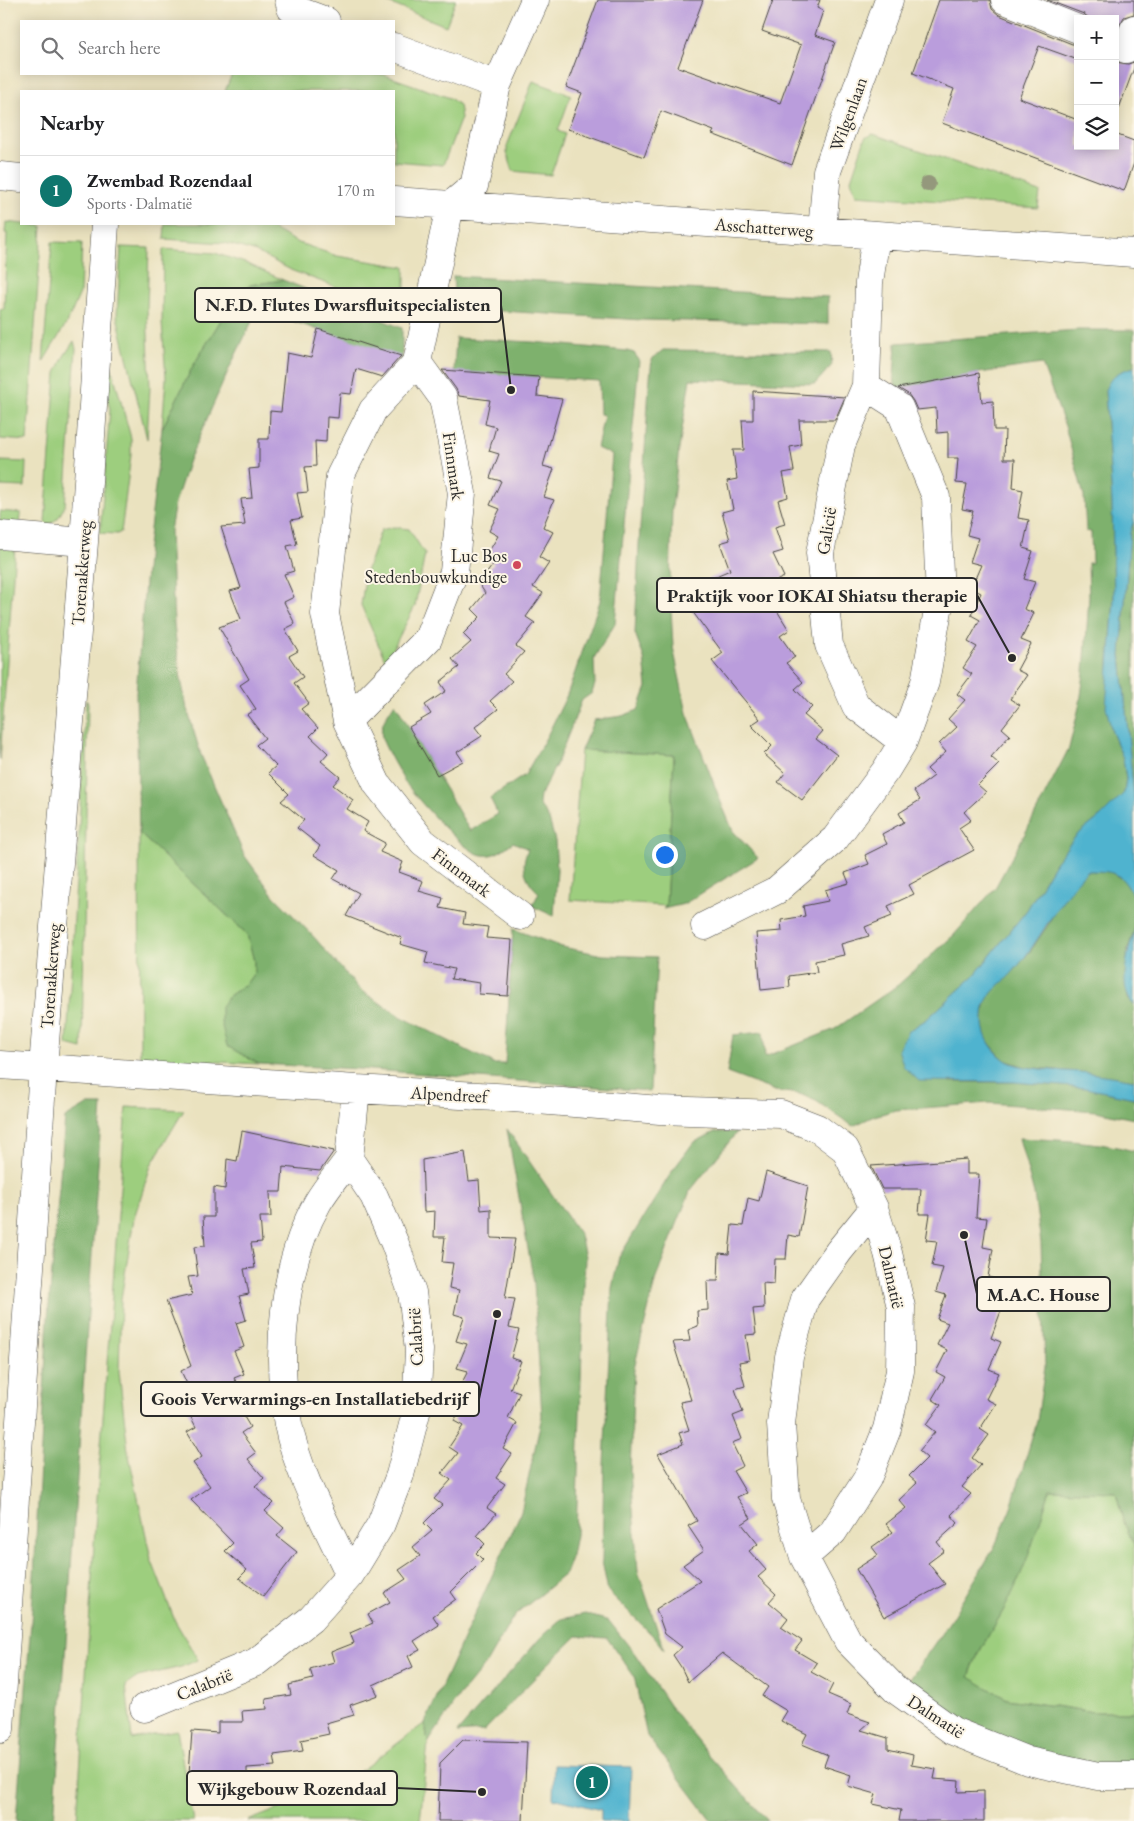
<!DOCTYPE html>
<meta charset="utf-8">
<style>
body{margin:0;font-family:"EB Garamond",serif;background:#f2f2f2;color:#202124}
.controls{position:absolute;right:15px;top:15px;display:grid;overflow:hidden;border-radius:0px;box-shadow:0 2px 12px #0003}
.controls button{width:45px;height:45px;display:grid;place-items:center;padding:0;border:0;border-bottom:1px solid #e0e0e0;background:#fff;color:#202124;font:25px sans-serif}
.you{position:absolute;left:664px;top:854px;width:18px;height:18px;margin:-12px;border:4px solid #fff;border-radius:50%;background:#1a73e8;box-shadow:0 0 0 8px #1a73e833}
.badge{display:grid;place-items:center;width:32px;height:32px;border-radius:50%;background:#0f766e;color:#fff;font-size:16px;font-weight:700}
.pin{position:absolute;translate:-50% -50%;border:2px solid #fff;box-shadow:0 1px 5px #0006}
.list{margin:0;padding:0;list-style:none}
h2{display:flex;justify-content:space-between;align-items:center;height:65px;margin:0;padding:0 20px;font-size:21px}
h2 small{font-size:16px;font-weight:400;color:#757577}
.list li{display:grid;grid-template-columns:32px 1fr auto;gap:15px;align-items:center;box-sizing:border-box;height:70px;padding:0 20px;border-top:1px solid #e0e0e0}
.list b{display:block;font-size:19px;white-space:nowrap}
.list p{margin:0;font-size:16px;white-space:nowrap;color:#757577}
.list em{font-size:16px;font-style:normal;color:#757577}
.icon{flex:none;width:28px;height:28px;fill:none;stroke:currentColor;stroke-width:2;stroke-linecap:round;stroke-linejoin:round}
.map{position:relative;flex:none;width:1134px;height:1821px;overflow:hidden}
.search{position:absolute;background:#fff;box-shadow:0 2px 12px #0003;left:20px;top:20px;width:375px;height:55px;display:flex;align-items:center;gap:12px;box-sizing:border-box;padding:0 18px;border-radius:0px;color:#757577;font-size:19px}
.panel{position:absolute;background:#fff;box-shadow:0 2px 12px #0003;left:20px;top:90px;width:375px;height:135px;border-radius:0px}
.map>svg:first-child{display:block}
.green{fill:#9dce7e;stroke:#647c54}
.forest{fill:#7eb16d;stroke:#546e4c}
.water{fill:#50b3cf;stroke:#3e6f7d}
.building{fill:#ba9ddc}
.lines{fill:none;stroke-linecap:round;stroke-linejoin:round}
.minor-casing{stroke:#484641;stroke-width:29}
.minor{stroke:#fff;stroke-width:28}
.tree{fill:#94987b}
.poi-dot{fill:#d1495b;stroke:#fcf5e5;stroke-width:2}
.labels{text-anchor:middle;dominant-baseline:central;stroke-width:4;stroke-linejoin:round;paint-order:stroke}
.street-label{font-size:18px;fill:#2b2b2b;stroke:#fcf5e5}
.poi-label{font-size:18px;fill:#2b2b2b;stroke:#fcf5e5;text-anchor:end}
.leader{fill:none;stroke:#2b2b2b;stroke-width:2}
.callout-dot{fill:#2b2b2b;stroke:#fcf5e5;stroke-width:2}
.callout{fill:#fcf5e5;stroke:#2b2b2b;stroke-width:2}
.callout-label{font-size:19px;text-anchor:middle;font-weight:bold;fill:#2b2b2b}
</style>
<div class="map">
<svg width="1134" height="1821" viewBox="0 0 1134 1821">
<rect width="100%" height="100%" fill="#fcf5e5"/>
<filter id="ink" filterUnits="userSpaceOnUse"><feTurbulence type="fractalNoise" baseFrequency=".02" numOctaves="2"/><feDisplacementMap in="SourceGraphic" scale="10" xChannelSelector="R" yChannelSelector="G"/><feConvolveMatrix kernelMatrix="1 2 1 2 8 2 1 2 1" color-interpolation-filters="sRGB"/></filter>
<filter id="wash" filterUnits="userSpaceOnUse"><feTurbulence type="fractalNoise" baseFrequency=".0096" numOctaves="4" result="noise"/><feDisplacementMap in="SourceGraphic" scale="20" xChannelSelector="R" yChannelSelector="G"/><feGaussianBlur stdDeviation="1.12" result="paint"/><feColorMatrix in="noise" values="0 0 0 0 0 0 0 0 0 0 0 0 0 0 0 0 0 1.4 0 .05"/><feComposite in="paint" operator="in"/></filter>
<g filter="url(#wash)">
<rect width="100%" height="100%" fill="#eae2bf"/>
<path class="green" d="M381,0H456L446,26Z
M232,74H382L450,98L459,105L461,118L443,165L394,161V91H225Z
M533,81L571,95L558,131L565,134L551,175L513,171L507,153V146Z
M873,134L1040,192L1038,208L856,195L851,180L865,138Z
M6,222L42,226L27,441L0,439V309H4L7,233H5Z
M165,224H264L296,242L337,256L405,267V296L403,312L293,271L254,251L225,243L164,239Z
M52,242L82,243L80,293L68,321L43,362Z
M121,247L149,248L147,308L150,387L147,439L117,316Z
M163,249L215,253L248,264L283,280L250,285L224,315L193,366L162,429L166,378L162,323Z
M74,341L76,349L65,506L58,518L49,525L45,522L56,373L64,356Z
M107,351L131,438V455L122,525L121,532L117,534L100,533L110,409L106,394Z
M0,461L26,462L25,487L0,486Z
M0,511L21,513L20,526L0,523Z
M393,527L409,529L425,554L415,606L386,662L361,605L366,572L381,530Z
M0,547L15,548L0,760Z
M86,700L88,703L82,1049L67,1045Z
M581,750L674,755L666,906L570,900Z
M139,833L247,934L254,961V973L246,984L229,996L227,1046L259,1064L140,1058Z
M126,1107L184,1110L151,1165L134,1218L121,1299L119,1372L128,1451L151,1559L175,1621L198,1660L181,1667L138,1677L126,1685L132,1739L177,1730L193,1821H77L96,1512Z
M1050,1490L1116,1492L1123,1520L1134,1545V1712H1093L1007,1699L969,1678C977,1649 997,1625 1009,1599C1026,1563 1038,1527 1050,1490Z
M425,1723L428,1743L420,1821H248L294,1803L352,1777Z"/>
<path class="forest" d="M453,276L828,297V324L642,320L455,308Z
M283,280L402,328V359L258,309L228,371L189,460L175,503L170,531L174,624L180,674L187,709L201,755L244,855L274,896L313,936L360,990L400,1016L478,1056L491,1061V1064H505L513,929L562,947L603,955L657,957L650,1091L359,1069L259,1064L227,1046L221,1022V1006L229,996L246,984L254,973V961L247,934L139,833L136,693L148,546L162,429L193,366L224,315L250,285Z
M1078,330H1134V367L1120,372L1105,390L1112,502L1114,599L1109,661L1112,732L1123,758L1126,779L1124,793L1101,816L1076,836L1055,863L1027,910L974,976L927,1019L908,1031L950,1082H1014L1086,1088L1134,1098V1119L1096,1111L989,1103L896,1110L874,1116L853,1126L816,1101L800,1094L775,1091L727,1073L733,1035L763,1032L765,1057L835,1029L898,985L954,935L995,888L1028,828L1069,748L1080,703L1084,673L1089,596L1088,563H1092L1091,532L1086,531L1084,496L1065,426L1042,364L979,373L896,389L894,377L896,343Z
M456,338L533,342L627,351L634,353L639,360L615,624L594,658L595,684L592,693L582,700L557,763L540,796L539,804L549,819L555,841L557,870L554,916L532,906L539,893C525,880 520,866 528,849L513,842C504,849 495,857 482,855C464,853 416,798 405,782C400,774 384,746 382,738C379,724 388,714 395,703L470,831L498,814L490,798L525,775L548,734L567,695L600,601L612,455L597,448L604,415L600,414L599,381L454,372Z
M663,350L831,352L832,365L815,384L690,379L679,449L672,507L670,588L673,647L687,713L722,805L733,831L758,858L684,904L663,909L666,906L674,755L581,750L594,720L622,716L638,710L647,687L644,658L635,633L639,544L649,387L652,359Z
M1134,520V799L1121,655L1130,533Z
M1087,871H1109L1125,881L1134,898V931L1127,952L1128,999L1134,1005V1080L1088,1073L1026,1067L1004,1060L985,1038L982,1016L989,994L1012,973L1031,950L1048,925L1057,906L1077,881Z
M87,1105H102L54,1821H16L33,1595L48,1317L65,1118Z
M507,1129L580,1235L585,1257L576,1535L572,1555L565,1574L513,1617L486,1664L459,1696L428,1743L425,1723L521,1512L542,1416L534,1283Z
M715,1132H737L690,1191L656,1278L634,1368L630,1472L638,1571L664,1650L655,1638L608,1591L602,1561L604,1465L612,1288L619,1257L673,1170L693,1143Z
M1019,1138C1057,1140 1097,1141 1134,1151V1545L1123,1520L1116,1492L1050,1490C1038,1528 1026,1567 1008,1602C995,1627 977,1650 969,1677L1007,1699L1093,1712H1134V1764H1095L1035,1751L965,1721L924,1699L908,1682L950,1621L994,1548L1011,1508L1037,1421L1045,1367L1041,1243L1034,1194Z
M585,1614L609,1621L635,1654L669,1705L711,1758L768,1821H712L647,1736L634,1676L607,1638L577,1636L546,1666L484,1731L457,1733L542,1636L561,1619Z"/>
<path class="water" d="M1134,367V520L1130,533L1121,655L1134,799V898C1121,872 1115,871 1087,871C1057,901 1041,940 1013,972C1000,987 983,994 983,1017C982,1034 990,1048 1004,1059C1018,1071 1069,1070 1089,1073C1104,1075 1119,1077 1134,1080V1098L1085,1088L1014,1082L919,1081L904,1067L898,1049L908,1031L927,1019L974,976L1027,910L1055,863L1076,836L1101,816L1124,793L1126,779L1123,758L1112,732L1106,707L1114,599L1112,502L1105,390C1112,374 1118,372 1134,367Z
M1134,931V1005C1117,989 1128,952 1134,931Z
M554,1765L631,1767L629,1821H601V1810L553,1798Z"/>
<g id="blocks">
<path class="building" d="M598,0H703L678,67L780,103L801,45L762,31L773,0H820L817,8L823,11L815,35L835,42L792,165L712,134L714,131L661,111L644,157L568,129L582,93L566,87Z
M939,0H990L992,9L999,15L1072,44H1078V60L1039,46L1019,98L1078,120V146H1115V134L1134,141V163L1124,191L942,123L954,89L913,73Z
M1047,0H1134V14L1124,17L1117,30H1115V19H1090L1084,14Z
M1115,62L1128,64L1134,62V68L1115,119Z
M318,329L401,356L382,377L356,369L351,394L340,393L338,418L327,417L326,442L315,441L316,466L305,467L308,492L297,493L302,518L291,520L297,544L287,546L294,571L284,574L294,597L284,602L295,624L285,629L298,651L289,656L303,677L294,683L309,703L301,709L318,728L310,736L328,753L321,761L340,777L333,785L353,800L347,809L368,822L363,831L385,843L380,852L403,862L399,872L423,881L419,891L443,898L440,908L465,913L463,924L488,927L486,938L512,940L508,996L479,994L480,983L451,979L454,969L425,963L428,952L400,944L402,938L346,916L359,893L333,879L339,870L314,855L320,846L297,828L304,820L281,801L289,794L268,773L276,766L256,745L265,738L247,715L256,709L240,685L249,679L219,627L241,619L230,591L241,588L221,527L245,525L241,499L252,498L249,469L259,468V439H269L270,411L281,412L287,353L311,358Z
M442,370L539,377L537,396L562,399L543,466L554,469L544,497L554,500L543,527L553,532L539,557L549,563L533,587L543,593L526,617L535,623L516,646L524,652L504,674L512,681L490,701L498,709L475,727L482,736L457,752L463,761L437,775L409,727L431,714L425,705L446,691L440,682L459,667L452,659L471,642L463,634L480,617L472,609L485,593L479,584L494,563L485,558L498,536L489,531L500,509L490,505L501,481L490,478L499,454L489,451L496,427L485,424L490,400L459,396L456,389Z
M979,373L982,402L993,401L994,430H1005L1004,459H1015L1013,488L1023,490L1018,518L1029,520L1023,548L1033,551L1024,579L1035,582L1024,609L1034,613L1021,640L1031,644L1017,670L1027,675L1010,699L1020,705L1002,728L1010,735L991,757L999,764L978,785L986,792L964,812L971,820L959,828L974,850L909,885L914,894L888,906L892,916L865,927L869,936L841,944L844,955L815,961L817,972L789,976L790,987L761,990L756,933L782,931L781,920L805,916L803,906L828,901L825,890L849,883L845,873L869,864L865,855L887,844L882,834L904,822L899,813L920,800L914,791L934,776L927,769L946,752L939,744L957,727L948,719L965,700L957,694L972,674L963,668L977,647L968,642L980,620L971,615L981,593L971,588L981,565L970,562L978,538L967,535L973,511L962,509L967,484L956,483L958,458H948V432L937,433L936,408L917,410L913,401L908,394L898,388Z
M753,391L845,397L835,420H799L801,445L790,447L794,471L783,473L788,497L778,500L785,524L775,527L783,551L773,554L784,577L774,582L785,604L776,609L789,630L780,636L795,657L786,663L803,682L795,689L812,707L804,715L823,731L816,739L837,755L802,800L778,782L785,773L764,754L772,746L751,725L760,719L712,661L723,653L678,592L730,570L720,543L730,540L722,512L733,509L727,481L737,479L733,450H744L742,420H753Z
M242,1131L334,1151L320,1171L283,1167L281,1192H270L271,1217H260L262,1242L251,1243L255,1268L244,1269L249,1294L239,1296L246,1320L236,1323L244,1347L234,1351L244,1374L234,1378L247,1401L237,1405L250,1427L241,1433L256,1453L248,1459L264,1478L255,1486L273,1503L265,1511L284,1528L277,1536L297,1552L263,1596L239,1578L247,1570L225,1551L233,1543L191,1500L210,1486L193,1463L202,1457L187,1432L196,1427L183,1402L193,1397L181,1371L191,1366L166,1301L192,1295L188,1277L198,1276L194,1247L205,1246L203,1217H214V1187L225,1189L227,1159L237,1161Z
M465,1152L469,1181L479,1180L481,1210L491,1209V1238L515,1239L505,1298L515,1299L509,1328L519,1330L511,1358L521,1361L510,1389L520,1392L508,1418L517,1423L503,1449L512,1454L496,1478L505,1484L487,1508L496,1514L477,1536L485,1544L476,1553L483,1560L451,1592L456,1599L433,1616L439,1625L414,1641L420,1650L408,1656L413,1667L373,1685L378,1695L350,1705L354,1715L326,1723L329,1734L301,1740L303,1751L274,1755L276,1766L247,1768V1779H218V1790L188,1788L192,1731L218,1733V1722H243L242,1711L267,1709L266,1699L291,1695L289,1685L313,1679L310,1669L334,1662L331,1652L354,1643L350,1633L373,1623L368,1614L390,1602L384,1593L406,1579L399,1570L420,1556L413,1547L432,1531L424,1523L442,1505L434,1499L451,1480L442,1473L458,1453L449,1447L463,1426L454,1421L466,1399L456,1394L468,1371L457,1368L467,1344L456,1341L464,1317L454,1314L459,1290L449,1288L453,1263L442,1262L445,1237H434L435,1211L424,1212L422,1160Z
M967,1159V1174H979L976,1217L987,1218L983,1247L993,1249L988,1277L998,1280L990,1308L1001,1311L991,1338L1001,1342L989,1369L999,1373L986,1399L996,1404L980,1429L989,1435L972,1458L981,1465L962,1487L971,1494L951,1515L958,1523L937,1542L944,1551L928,1563L945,1584L884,1617L856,1569L878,1555L872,1547L893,1532L886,1524L906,1508L899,1500L917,1483L909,1476L927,1458L919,1451L935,1432L926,1425L941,1405L932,1399L945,1377L936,1372L947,1350L937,1345L948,1323L937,1319L946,1295L936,1292L943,1268L932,1266L937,1241L926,1240L930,1214H919L921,1189H882L871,1166Z
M766,1172L808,1186L799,1237L788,1235L786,1259H775L774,1284L763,1283L764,1308L753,1309L756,1334L746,1335L750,1360L739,1362L745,1386L735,1389L743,1412L733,1416L742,1439L732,1443L743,1466L733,1471L746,1493L737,1497L751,1518L742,1524L758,1544L749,1551L766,1570L758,1577L776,1594L769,1602L788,1618L781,1627L802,1641L795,1650L817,1663L811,1672L833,1684L828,1694L851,1704L847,1714L870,1722L861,1730L888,1738V1749L913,1755L911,1765L936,1769L934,1779L959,1781L958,1792L984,1791V1821H899L901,1810L873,1804L876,1794L848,1786L851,1775L824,1766L828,1755L802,1744L807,1734L781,1721L787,1711L762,1696L768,1687L722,1653L688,1682L681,1667L673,1655L682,1647L665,1634L656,1609L700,1581L683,1565L704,1550L688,1526L697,1521L658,1454L683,1444L679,1433L689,1430L680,1402L691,1400L673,1342L690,1341L688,1330L698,1326L697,1311L708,1310L707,1281H718L719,1253L729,1254L732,1225L743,1226L748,1198L759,1201Z
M463,1740L527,1742L523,1821H438L440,1763Z"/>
</g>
</g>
<g filter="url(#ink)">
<use href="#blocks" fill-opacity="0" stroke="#484641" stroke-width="1"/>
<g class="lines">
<defs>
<path id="minor" d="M289,0L291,8L326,21
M1005,0L1078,29
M1115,45L1126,49L1134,29
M394,47L497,85L535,0
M0,176L21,178
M394,201L1134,253
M822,232L827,171L889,0
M876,235L869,283L866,386L841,445L820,553L829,645L856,706L903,742
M417,362L373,410L340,476L325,614L347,721L377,784L423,842L520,916
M0,535L84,542
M347,721L428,639L454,572L462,493L443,398L417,362L450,206L474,186L497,85
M705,926L777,890L835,839L886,770L903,742L925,682L940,599L936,497L899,407L866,386
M0,1065L356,1089L513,1098L660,1110L781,1114L817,1128L845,1149L874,1208L888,1253L901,1307L900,1371L887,1429L867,1479L833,1532L804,1557
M349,1159C339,1173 327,1187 318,1202C283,1263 275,1356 288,1424C298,1475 328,1527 350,1575
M874,1208L839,1251L805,1299L789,1357L781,1424L786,1499L804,1557L848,1641L896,1690L953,1731L1028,1761L1098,1776H1134
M144,1708L256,1662L311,1619L350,1575L381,1524L400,1475L416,1413L419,1350L412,1292L395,1244L374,1196L349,1159L356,1089
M0,1729L43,1068L84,542L105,224"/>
</defs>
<use href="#minor" class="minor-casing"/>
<use href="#minor" class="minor"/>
</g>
<circle class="tree" cx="928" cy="184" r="8"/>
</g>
<circle class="poi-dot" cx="517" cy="565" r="5"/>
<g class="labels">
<g class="street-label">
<text transform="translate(848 114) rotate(-70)">Wilgenlaan</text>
<text transform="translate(764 227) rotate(4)">Asschatterweg</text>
<text transform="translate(454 466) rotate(82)">Finnmark</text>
<text transform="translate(826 531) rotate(-81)">Galicië</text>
<text transform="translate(81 573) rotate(-86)">Torenakkerweg</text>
<text transform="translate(462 872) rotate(37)">Finnmark</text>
<text transform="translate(50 976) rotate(-86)">Torenakkerweg</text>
<text transform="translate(449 1094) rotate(3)">Alpendreef</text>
<text transform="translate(892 1277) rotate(77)">Dalmatië</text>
<text transform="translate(415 1337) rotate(-93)">Calabrië</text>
<text transform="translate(204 1684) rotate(-22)">Calabrië</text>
<text transform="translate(936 1716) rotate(33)">Dalmatië</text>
</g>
<g class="poi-label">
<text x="507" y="555">Luc Bos<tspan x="507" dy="21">Stedenbouwkundige</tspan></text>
</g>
</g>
<path class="leader" d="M511 390L501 305M1012 658L977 595M964 1235L977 1294M497 1314L479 1399M482 1792L397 1788"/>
<g class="callout-dot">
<circle cx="511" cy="390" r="5"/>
<circle cx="1012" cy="658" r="5"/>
<circle cx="964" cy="1235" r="5"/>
<circle cx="497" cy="1314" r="5"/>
<circle cx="482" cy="1792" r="5"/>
</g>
<g class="callout">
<rect x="195" y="288" width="306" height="34" rx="5"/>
<rect x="657" y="578" width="320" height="34" rx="5"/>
<rect x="977" y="1277" width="133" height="34" rx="5"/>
<rect x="141" y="1382" width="338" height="34" rx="5"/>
<rect x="187" y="1771" width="210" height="34" rx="5"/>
</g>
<g class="callout-label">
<text x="348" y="311">N.F.D. Flutes Dwarsfluitspecialisten</text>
<text x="817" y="602">Praktijk voor IOKAI Shiatsu therapie</text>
<text x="1043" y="1301">M.A.C. House</text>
<text x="310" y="1405">Goois Verwarmings-en Installatiebedrijf</text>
<text x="292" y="1795">Wijkgebouw Rozendaal</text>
</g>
</svg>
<div class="controls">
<button>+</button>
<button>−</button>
<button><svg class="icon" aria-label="layers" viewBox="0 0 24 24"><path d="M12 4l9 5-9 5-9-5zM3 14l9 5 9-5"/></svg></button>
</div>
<div class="you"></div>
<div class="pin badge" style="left:592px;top:1782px">1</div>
<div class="search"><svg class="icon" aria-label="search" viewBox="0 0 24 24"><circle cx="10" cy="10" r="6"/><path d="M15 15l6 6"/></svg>Search here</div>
<section class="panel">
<h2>Nearby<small></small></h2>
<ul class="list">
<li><span class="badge">1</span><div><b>Zwembad Rozendaal</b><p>Sports · Dalmatië</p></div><em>170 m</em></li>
</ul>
</section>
</div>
